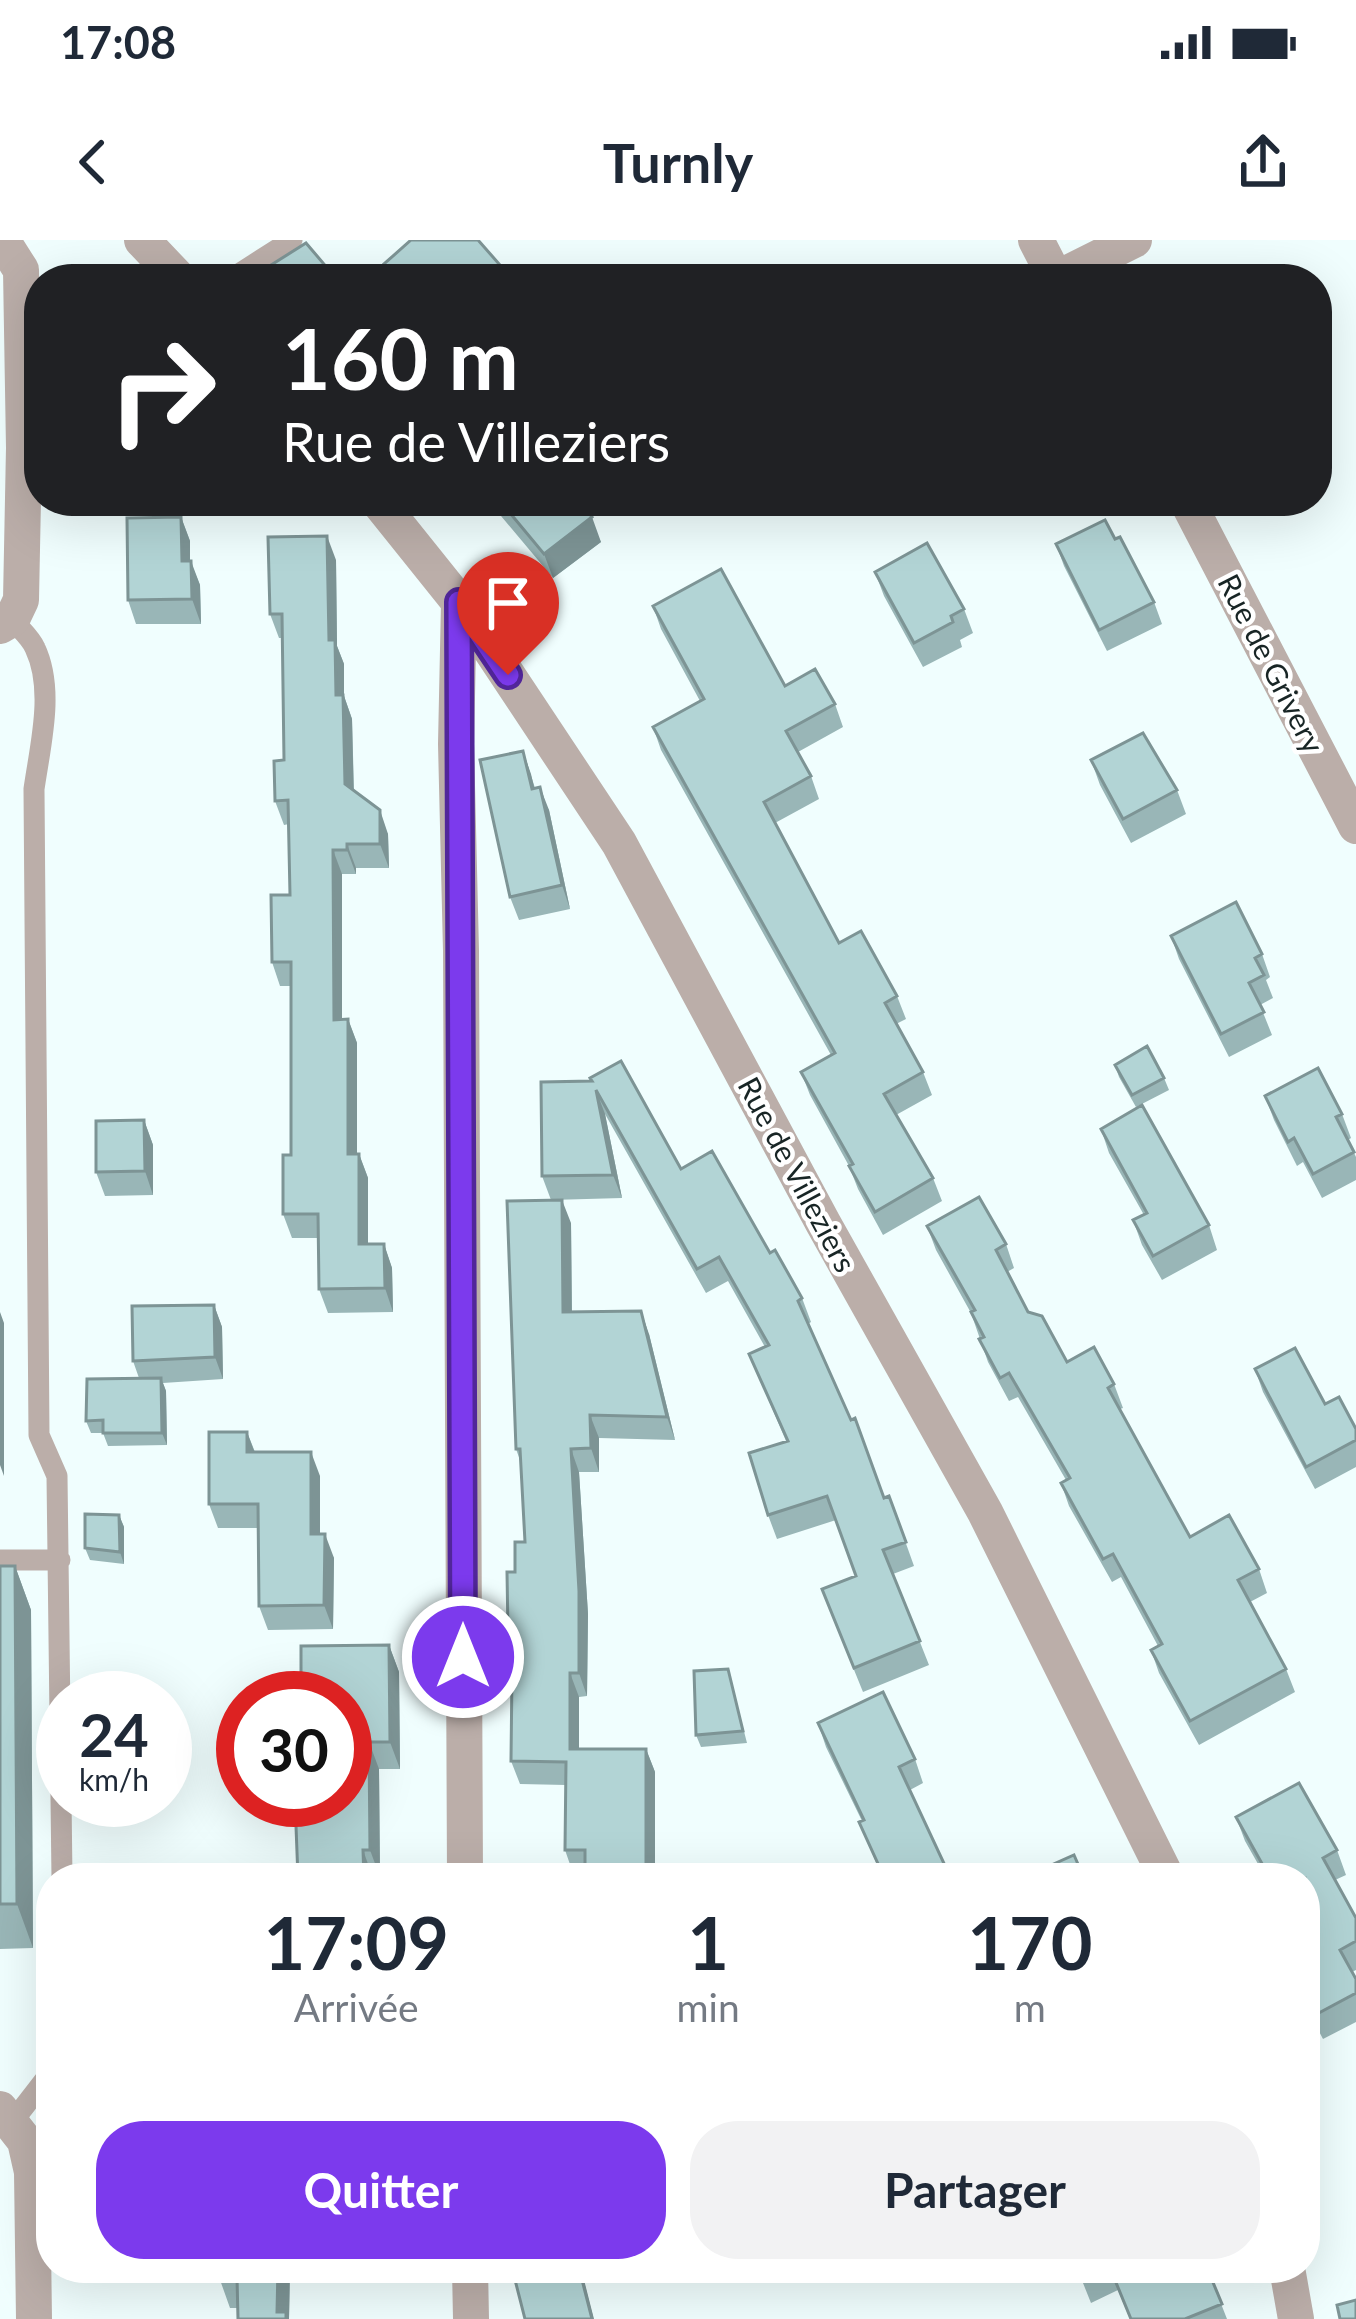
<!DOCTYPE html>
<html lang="fr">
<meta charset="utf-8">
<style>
body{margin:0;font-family:Lato,sans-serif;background:#f2f2f3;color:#1f2937;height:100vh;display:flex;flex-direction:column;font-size:45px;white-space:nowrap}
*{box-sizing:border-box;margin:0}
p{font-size:39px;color:#747a83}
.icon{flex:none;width:66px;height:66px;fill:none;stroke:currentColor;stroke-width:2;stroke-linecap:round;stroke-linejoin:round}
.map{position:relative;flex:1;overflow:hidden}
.panel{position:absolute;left:36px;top:1623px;width:1284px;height:420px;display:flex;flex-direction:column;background:#fff;border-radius:48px;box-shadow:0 12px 48px #0002}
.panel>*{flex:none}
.top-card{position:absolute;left:24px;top:24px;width:1308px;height:252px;border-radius:48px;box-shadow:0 12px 48px #0002;background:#202124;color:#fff;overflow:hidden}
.speed{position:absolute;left:36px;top:1431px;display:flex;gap:24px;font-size:60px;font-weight:700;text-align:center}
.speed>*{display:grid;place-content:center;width:156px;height:156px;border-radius:50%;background:#fff;box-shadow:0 12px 48px #0002;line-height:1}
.speed small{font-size:30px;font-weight:400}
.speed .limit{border:18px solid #d22;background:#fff;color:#111}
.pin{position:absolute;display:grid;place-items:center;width:102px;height:102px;color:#fff;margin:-123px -51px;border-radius:50% 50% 50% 0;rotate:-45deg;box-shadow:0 0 12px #0007}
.pin .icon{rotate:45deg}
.me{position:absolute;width:132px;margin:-66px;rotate:0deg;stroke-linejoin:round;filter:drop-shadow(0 0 9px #0008)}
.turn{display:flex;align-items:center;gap:42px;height:252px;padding:0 60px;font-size:54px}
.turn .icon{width:156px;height:156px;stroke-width:2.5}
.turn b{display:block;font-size:84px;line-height:102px}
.eta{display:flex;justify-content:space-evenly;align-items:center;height:204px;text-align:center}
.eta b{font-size:72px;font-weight:700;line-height:84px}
.button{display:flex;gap:24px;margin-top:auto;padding:24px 60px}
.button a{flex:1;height:138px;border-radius:48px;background:#7c3aed;color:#fff;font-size:48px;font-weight:700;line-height:138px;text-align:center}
.button a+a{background:#f2f2f3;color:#1f2937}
.status{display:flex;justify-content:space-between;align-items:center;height:84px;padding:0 60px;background:#fff;direction:ltr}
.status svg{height:33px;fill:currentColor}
header{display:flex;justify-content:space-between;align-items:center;height:156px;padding:0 60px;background:#fff;font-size:54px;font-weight:700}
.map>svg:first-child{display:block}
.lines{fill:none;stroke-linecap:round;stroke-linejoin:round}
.lane{stroke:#bbaea9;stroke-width:21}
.street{stroke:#bbaea9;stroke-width:36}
.wall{fill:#99b6b7}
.shaded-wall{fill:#7d9495}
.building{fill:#b2d4d5;stroke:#7d9495;stroke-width:3}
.route-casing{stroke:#51269a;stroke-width:30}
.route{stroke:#7c3aed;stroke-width:21}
.labels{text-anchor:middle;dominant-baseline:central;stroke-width:9;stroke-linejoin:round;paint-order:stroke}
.street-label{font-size:30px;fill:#182525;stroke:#fff}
</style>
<div class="status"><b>17:08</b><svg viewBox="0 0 49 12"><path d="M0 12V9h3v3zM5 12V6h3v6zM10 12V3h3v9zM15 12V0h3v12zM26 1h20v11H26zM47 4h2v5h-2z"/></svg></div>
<header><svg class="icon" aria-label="back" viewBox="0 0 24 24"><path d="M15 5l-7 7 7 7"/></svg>Turnly<svg class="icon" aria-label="share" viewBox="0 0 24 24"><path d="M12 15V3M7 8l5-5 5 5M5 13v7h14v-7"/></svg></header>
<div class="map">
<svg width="1356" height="2079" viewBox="0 0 1356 2079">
<rect width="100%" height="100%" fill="#f0fefe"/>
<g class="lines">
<!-- lane -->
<path class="lane" d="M231 39 292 0
M12 379C19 388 31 398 35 408 55 450 40 506 34 549L39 1195 57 1236 62 1638
M0 1320H60
M13 1881 51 1832"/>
<!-- street -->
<path class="street" d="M142 0 179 39
M1036 0 1056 39
M1056 39 1134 0
M378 261 459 362 619 603 823 983 985 1272 1167 1638
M1187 261 1356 586
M459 362 456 504 461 711 465 1638
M0 386 12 379 21 360 24 208 21 30 2 0
M0 1869 25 1901 32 1932 34 2079
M470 2028 471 2079
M1287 2028 1296 2079"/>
</g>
<!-- wall -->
<path class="wall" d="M172 261H237V270L176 271Z
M493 261H579L601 302 553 338 496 270Z
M181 277 190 301V321L200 345 201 384H136L128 360Z
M1115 299 1154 362 1162 384 1107 411 1064 326 1056 304Z
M336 320 337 406 344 424V456L352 479 354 550 388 594 389 628H356V634H342V779H348L357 803V914H359L368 938V1004H384L392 1028 393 1072 328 1073 319 1049 318 998H292L283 974 291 915V746H280L272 722 290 655 289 584 284 585 275 561 284 520 283 398H279L270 374Z
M875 332 964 369 973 393 960 400 962 407 923 427 884 356Z
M653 366 785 446 835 464 843 487 798 512 811 536 819 559 775 583 839 703 897 756 906 779 896 784 923 832 932 855 896 875 933 938 942 961 883 995 858 949 849 926 810 855 801 832 831 815 661 510 653 487 700 461 661 389Z
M523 511 535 548 549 570 570 669 519 680 510 657Z
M1091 520 1177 550 1186 574 1131 603 1100 545Z
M1171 696 1262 714 1270 737 1266 740 1273 758 1260 765 1272 795 1229 817 1179 719Z
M1115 825 1164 838 1169 850 1136 867 1119 837Z
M591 841 770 1013 802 1058 811 1082 808 1084 884 1258 889 1256 914 1326 893 1334 929 1425 863 1452 831 1373 856 1336 836 1280 777 1299 768 1275 786 1201 749 1114 765 1107 728 1041 706 1053 605 874 622 958 551 960 542 936Z
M1265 856 1342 874 1351 898 1348 900 1356 917V940L1322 958 1303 922 1297 926 1274 880Z
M144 880 153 905V955L105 956 96 932Z
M1101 889 1209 985 1217 1010 1162 1040 1142 1005 1133 980 1144 975 1109 913Z
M571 983 572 1072 649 1094 675 1200 599 1198V1232H579L588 1374 587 1456 579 1457V1509H646L655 1532 585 1633H573L565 1610 566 1545 520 1544 511 1521 512 1455 504 1434 515 1332 525 1302 521 1223 516 1209Z
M927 986 1006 1004 1014 1028 1007 1032 1028 1072 1067 1122 1114 1144 1123 1168 1120 1169 1190 1297 1259 1329 1267 1353 1250 1362 1286 1429 1295 1452 1199 1505 1159 1433 1151 1410 1158 1406 1121 1337 1112 1342 1069 1266 1061 1243 1066 1240 1018 1157 1009 1161 988 1122 971 1073 936 1010Z
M214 1065 222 1087 223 1139 163 1143 166 1151 167 1205 108 1206 103 1193H91L86 1181 139 1138 133 1121Z
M1255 1129 1325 1164 1356 1189V1227L1315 1249 1263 1152Z
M247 1192 255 1212 320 1236V1294L334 1318 333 1389 268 1390 259 1366 258 1288H218L209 1264Z
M119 1275 124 1287V1324L90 1320 85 1308Z
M0 1326H15L31 1370 33 1708 0 1709Z
M389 1405 399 1432 400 1529H379L380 1637 298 1638 301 1455Z
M728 1429 747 1503 701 1507 696 1495Z
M818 1483 915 1519 923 1543 910 1550 950 1638H850L878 1627 859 1582 862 1581 826 1507Z
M1236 1577 1337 1610 1346 1635 1335 1640 1356 1678V1730L1352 1732 1356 1739V1782L1323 1799 1305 1765V1638H1266L1245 1601Z
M219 2028H290L289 2079H238V2068H230L219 2037Z
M1077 2028H1207L1227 2079H1130L1118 2050 1091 2063Z"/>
<!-- shaded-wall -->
<path class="shaded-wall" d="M181 277 190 301V345L182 321Z
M592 277 601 302 553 338 544 314Z
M327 296 336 320 337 406 344 424V456L352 479 354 568 345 544 329 400Z
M191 321 200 345 201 384 192 359Z
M523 511 531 534 540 572 532 549Z
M540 547 549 570 570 669 562 645Z
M380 570 388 594 389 628 380 604Z
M347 604 356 628V634L347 610Z
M333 610 342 634V804L334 780Z
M348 779 357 803V938L348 914Z
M596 850 605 874 622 958 613 935Z
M144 880 153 905V955L145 931Z
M359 914 368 938V1028L359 1004Z
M562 960 571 983 572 1095 563 1072Z
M384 1004 392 1028 393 1072 385 1048Z
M214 1065 222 1087 223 1139 215 1117Z
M641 1071 649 1094 675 1200 667 1177Z
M0 1072 4 1083V1236L0 1225Z
M161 1138 166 1151 167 1205 162 1193Z
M590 1175 599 1198V1232L591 1208Z
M247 1192 256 1216 247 1212Z
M571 1209 579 1232 588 1374 587 1456 579 1433Z
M311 1212 320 1236V1318L311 1294Z
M119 1275 124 1287V1324L120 1312Z
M325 1294 334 1318 333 1389 324 1365Z
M15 1326 31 1370 33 1708 17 1664Z
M389 1405 399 1432 400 1529 390 1502Z
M570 1433 579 1457V1532L570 1509Z
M369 1502 379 1529 380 1637 370 1610Z
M646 1509 655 1532V1638H646Z
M363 1610 373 1638H364Z
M278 2028H290L289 2079H279L277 2072Z
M579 2028H581L594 2079H592Z"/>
<!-- building -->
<path class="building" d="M411 0H478L507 33 500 39H397L384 24Z
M306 3 329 30 319 39H254L252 37Z
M500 261H579L592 277 544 314Z
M181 277 182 321H191L192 359 128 360 127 278Z
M1105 280 1115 299 1120 297 1154 362 1099 390 1056 304Z
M327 296 329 400H335L336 455H343L345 544 380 570V604H347V610H333L334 780 348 779V914H359V1004H384L385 1048 319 1049 318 974H283V915H291V722H272L271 655H290L288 560 275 561 274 521 284 520 282 374H270L268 297Z
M927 303 964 369 951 376 953 382 914 403 875 332Z
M721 329 785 446 815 429 835 464 786 491 811 536 764 562 839 703 861 691 897 756 885 763 923 832 884 854 933 938 875 972 849 926 853 924 801 832 835 813 653 487 704 459 653 366Z
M1143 493 1177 550 1123 579 1091 520Z
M523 511 532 549 540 547 562 645 510 657 480 520Z
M1236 662 1262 714 1255 718 1264 735 1249 743 1264 772 1221 794 1171 696Z
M1147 806 1164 838 1132 855 1115 825Z
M621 821 681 929 712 911 770 1013 775 1010 802 1058 798 1061 851 1180 855 1178 884 1258 889 1256 906 1302 883 1310 920 1401 854 1428 822 1349 856 1336 827 1256 768 1275 749 1213 788 1201 749 1114 769 1105 719 1017 697 1029 596 850 613 935 542 936 541 842 592 841 590 838Z
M1318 828 1342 874 1336 877 1354 912 1313 934 1294 898 1288 902 1265 856Z
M1142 865 1209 985 1153 1016 1133 980 1147 973 1101 889Z
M144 880 145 931 96 932V881Z
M979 957 1006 1004 996 1010 1028 1072 1042 1076 1067 1122 1094 1107 1114 1144 1108 1148 1190 1297 1229 1275 1259 1329 1238 1340 1286 1429 1190 1481 1151 1410 1162 1404 1113 1314 1103 1319 1061 1243 1070 1238 1009 1133 1000 1138 979 1099 984 1097 971 1072 975 1070 927 986Z
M562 960 563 1072 641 1071 667 1177 590 1175 591 1208 571 1209 579 1351V1433H570V1509H646V1638H585V1610H565L566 1522 511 1521 512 1433 504 1434 503 1392H508L507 1332H515V1302H525L520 1209H516L507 961Z
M214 1065 215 1117 133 1121 132 1066Z
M1295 1108 1325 1164 1339 1157 1356 1189V1200L1306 1227 1255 1129Z
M161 1138 162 1193H103V1180L86 1181 87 1139Z
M209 1192H247V1212H311V1294H325L324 1365 259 1366 258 1264H209Z
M85 1274 119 1275 120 1312 85 1308Z
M0 1326H15L17 1664H0Z
M389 1405 390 1502H369L370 1610H363L364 1638H298L295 1560H345V1458H291V1456L301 1455V1406Z
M728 1429 743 1491 696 1495 694 1431Z
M883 1452 915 1519 899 1527 948 1632 935 1638H850L879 1626 859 1582 864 1580 818 1483Z
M1299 1543 1337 1610 1323 1618 1356 1678V1701L1340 1710 1356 1739V1753L1315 1775 1305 1757V1638H1270L1236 1577Z
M1074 1615 1084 1638H1022Z
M219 2028H278L277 2072H286V2079H238L237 2037H219Z
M512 2028H579L592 2079H525Z
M1078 2028H1110L1083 2041Z
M1110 2028H1207L1222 2064 1185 2079H1131Z
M1356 2060V2079H1340L1337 2065Z"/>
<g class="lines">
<!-- route casing -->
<g class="route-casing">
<path id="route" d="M463 1417 459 362 508 435"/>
</g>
<!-- route -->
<use href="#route" class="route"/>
</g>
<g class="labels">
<!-- street labels -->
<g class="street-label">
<text transform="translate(1272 423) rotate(63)">Rue de Grivery</text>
<text transform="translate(798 934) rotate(62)">Rue de Villeziers</text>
</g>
</g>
</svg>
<div class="speed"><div>24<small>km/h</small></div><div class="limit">30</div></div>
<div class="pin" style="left:508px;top:435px;background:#d93025"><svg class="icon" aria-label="arrive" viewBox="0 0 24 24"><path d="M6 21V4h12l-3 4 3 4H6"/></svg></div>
<svg class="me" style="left:463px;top:1417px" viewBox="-20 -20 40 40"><circle r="17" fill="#7c3aed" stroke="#fff" stroke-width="3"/><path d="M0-11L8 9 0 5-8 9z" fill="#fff"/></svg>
<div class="top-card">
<div class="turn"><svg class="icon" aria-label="right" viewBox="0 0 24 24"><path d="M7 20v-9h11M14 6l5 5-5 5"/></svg><div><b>160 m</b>Rue de Villeziers</div></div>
</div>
<section class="panel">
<div class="eta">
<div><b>17:09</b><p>Arrivée</p></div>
<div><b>1</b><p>min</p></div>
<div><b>170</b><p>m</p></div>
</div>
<div class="button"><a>Quitter</a><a>Partager</a></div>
</section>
</div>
